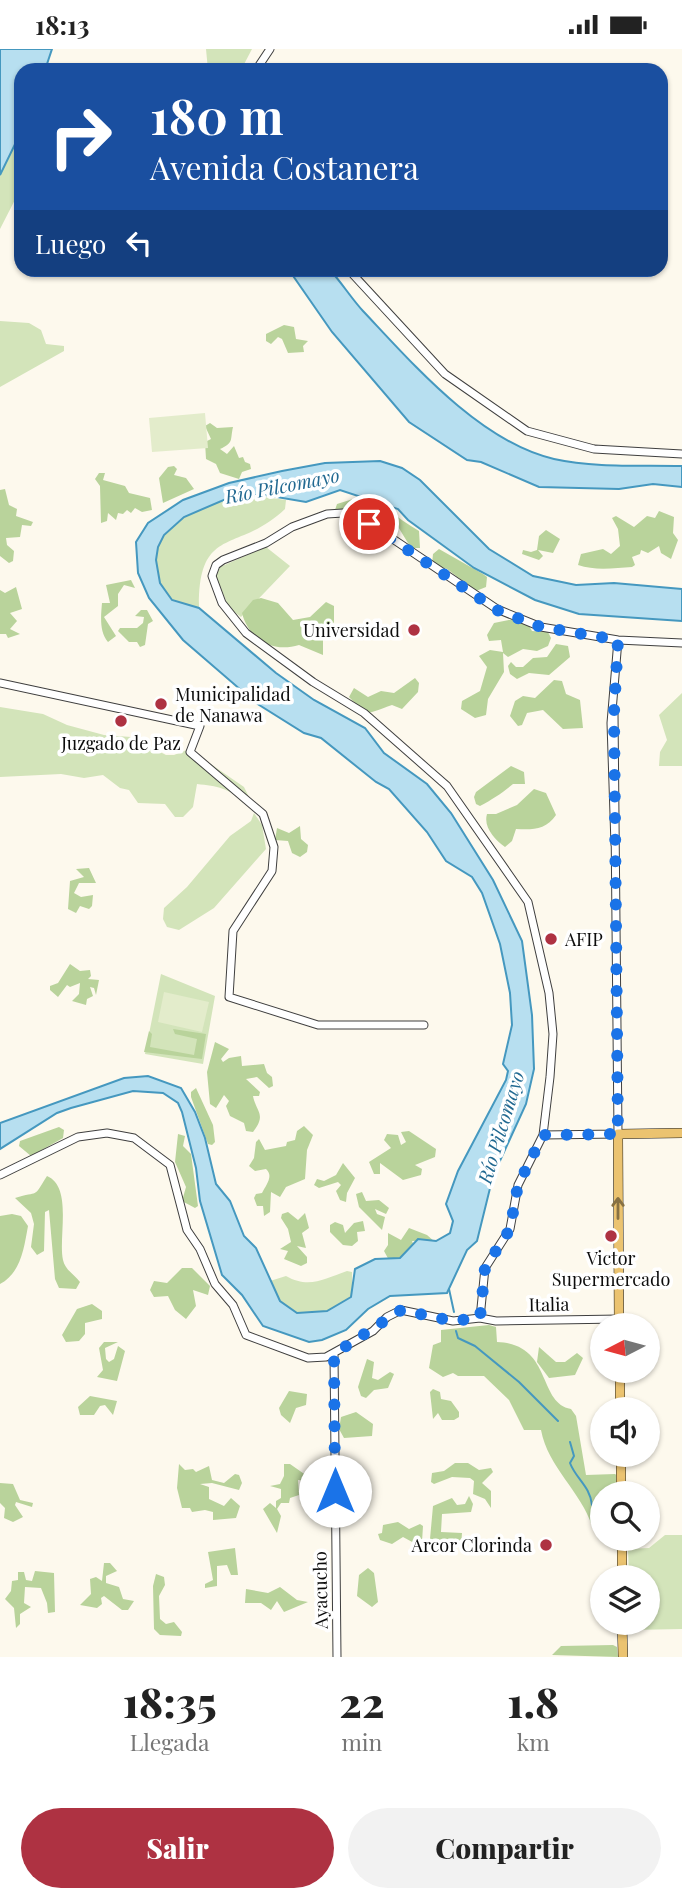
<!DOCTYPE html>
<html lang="es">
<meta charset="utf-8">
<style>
body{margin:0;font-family:"Playfair Display",serif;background:#f2f2f2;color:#222;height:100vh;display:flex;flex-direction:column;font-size:26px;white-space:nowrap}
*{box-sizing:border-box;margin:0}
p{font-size:23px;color:#767676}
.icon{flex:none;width:38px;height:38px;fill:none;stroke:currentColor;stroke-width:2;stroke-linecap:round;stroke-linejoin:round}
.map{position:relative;height:1608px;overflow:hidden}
.drawer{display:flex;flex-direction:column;background:#fff;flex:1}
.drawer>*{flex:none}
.hud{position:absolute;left:14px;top:14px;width:654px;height:214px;border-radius:21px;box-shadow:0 2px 5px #0004;background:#1a4fa0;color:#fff;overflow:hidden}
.needle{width:46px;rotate:264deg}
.tools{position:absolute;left:590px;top:1264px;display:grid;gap:14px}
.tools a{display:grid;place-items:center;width:70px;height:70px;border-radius:50%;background:#fff;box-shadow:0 2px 5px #0004;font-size:35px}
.pin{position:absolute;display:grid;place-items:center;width:60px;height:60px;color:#fff;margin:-30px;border:4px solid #fff;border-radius:50%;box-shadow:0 2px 7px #0007}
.me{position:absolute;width:77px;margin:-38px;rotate:0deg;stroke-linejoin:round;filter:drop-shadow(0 0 5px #0008)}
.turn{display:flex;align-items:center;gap:24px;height:147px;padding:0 21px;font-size:32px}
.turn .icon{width:91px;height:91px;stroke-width:2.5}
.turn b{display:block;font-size:49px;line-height:60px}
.then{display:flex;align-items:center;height:66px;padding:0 21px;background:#0003;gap:14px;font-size:26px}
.eta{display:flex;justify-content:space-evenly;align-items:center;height:119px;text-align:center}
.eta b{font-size:42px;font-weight:800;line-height:49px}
.action{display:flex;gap:14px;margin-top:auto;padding:14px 21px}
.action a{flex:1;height:80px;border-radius:42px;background:#ae3242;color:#fff;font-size:28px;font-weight:800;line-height:80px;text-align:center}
.action a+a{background:#f2f2f2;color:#222}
.status{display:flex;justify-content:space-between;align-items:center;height:49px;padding:0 35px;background:#fff;direction:ltr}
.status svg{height:19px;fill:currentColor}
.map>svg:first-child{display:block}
.green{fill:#d3e4ba}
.forest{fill:#b9d39b}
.pitch{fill:#e3eccb}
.water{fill:#b7dff0;stroke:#4598bf;stroke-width:2}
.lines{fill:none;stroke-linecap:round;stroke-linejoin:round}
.stream{stroke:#4598bf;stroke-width:2}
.minor-casing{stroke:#3f3f3f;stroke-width:9}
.major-casing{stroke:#1d1d1d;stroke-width:10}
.minor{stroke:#fff;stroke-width:7}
.major{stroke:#ebc370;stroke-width:9}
.oneway{stroke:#877143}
.route{stroke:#1a73e8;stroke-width:12;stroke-dasharray:0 21.6}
.poi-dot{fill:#ae3242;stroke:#fff;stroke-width:2.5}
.labels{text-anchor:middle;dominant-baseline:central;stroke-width:7;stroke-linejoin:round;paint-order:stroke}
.poi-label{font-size:18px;fill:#0c0c0c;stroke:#fff;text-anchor:end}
.street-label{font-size:18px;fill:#0c0c0c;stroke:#fff}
.water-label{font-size:19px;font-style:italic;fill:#226991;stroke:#fff}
</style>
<div class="status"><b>18:13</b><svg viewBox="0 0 49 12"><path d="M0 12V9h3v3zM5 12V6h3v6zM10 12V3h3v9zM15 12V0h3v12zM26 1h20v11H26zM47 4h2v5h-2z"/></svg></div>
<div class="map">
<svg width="682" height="1608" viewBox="0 0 682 1608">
<rect width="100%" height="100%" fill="#fdf9ed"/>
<!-- green -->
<path class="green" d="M206 0H252L241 21H208Z
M21 81 20 141 0 180V126Z
M0 272 29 274 41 281 46 295 64 297V302L0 338Z
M242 445 286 451 285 460C238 505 198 475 199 559 191 558 179 557 172 552 155 537 150 504 164 486 181 464 216 451 242 445Z
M266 498 290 517 241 568 229 559 216 527 220 518Z
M682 644V717H659L660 703 667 691 659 666Z
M0 658 43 665 67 676 104 686 131 688 166 706H174L189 700 244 738 250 750 243 754C230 739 217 737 197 735L193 758 183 768H175L165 755 138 754 129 741 120 739 103 726 84 729 61 725 0 728Z
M254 764 262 776 266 800 214 859 179 881 167 878 163 870 164 859 187 838 230 787 251 772Z
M161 925 215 947 203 1015 145 1005Z
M347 1222 352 1223V1248C337 1262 301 1274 284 1257 277 1250 275 1241 270 1232L286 1227C309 1240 324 1230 347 1222Z
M665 1486H682V1580L631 1581 630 1573H648V1528H629L628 1500 649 1499Z"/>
<!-- forest -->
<path class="forest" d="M284 276 294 278 296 290 308 292 303 297 304 303 288 304 282 290 278 288 271 295 266 292V285Z
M210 374 217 379 233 378C230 391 234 394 220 400L227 405 234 397 239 409 243 408 245 413 250 415 251 420 242 423 239 430 220 424 216 415 206 410 205 393 211 390 205 377Z
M174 417 177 420 174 426 186 429 194 440 163 454 159 429 168 418Z
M99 424H105L103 431 125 437 129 444 150 449 152 461 142 463 135 459 131 464 127 461 123 465 118 464 116 471 108 464 107 472 101 474 100 437 95 430Z
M5 440 9 456 17 460 16 467 33 473 31 477 22 476 20 488 6 489 7 496 14 502 13 512 9 514 0 507V441Z
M353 450 371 459 386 457C394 467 408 475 419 482L420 499H411L397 476 382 479 377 469H367L361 462 335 461 337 455Z
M659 462 674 468 673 484 678 491 671 510 661 504 659 497 648 504 641 501 640 505 632 508 635 516 632 518C615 519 595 522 578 516L581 505 603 500 611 505 620 497 618 480 612 469 616 467 634 478 647 467 655 469Z
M546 481 560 490 553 504 538 501 543 507 539 511 522 505 523 501 531 503 537 501 539 487Z
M439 500 483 525 487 528 486 538 476 542 447 520 432 515 433 505Z
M131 531 135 539 124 536 118 545V557L104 568 116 587 108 593C99 583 101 566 102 554H110L106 536Z
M16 538 22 560 10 564 17 572 10 580 20 585 8 589 6 585H0V541L5 544Z
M261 549 278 554 293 571 310 568 326 553 334 557V573L323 588V606L299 596C273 604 249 591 242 564L253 551Z
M141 561H147L153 572 148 575 145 596 140 598 137 593H129L118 582 120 579H137L143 574 144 568 135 567Z
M514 570 528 575 532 582 548 583 551 589 548 597 537 602 523 600 508 608 503 604 504 623 488 650 486 666 475 669 461 660 462 652 480 642 487 618 479 607 490 601 503 603 501 591 489 592 487 586 494 574Z
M556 595 568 597 570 608 549 626 529 624 517 630 510 625 508 617 511 613 516 618H523L533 609 547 608Z
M415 629 419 634 418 643 402 660 392 656C365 665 370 669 349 648L354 639 368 648 381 642 394 644Z
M554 631 562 632 566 645 580 651 583 679 563 680 543 661 527 664 522 676 518 677 510 667 515 652 523 647 535 649Z
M511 717 524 723 525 735H513C502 744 493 750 480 757L476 755 474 748 476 743Z
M534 740 546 744 556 766C546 781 532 781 516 780L512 792 505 798C495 791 483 778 487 765H496L517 756Z
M300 777 301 790 308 796 307 803 300 808 292 804 288 792 275 791 277 779 289 784Z
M89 819 96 834H79L74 844 81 848 93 846 92 857 89 860 80 857 76 864 68 860 70 832 84 828 76 820Z
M70 915 80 922 90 921 91 927 88 930 99 931 96 946 94 939 90 938 93 947 87 950 86 956 72 952 79 945 80 934 70 938 67 936 58 948 50 941V937L58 934Z
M173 980 206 985 202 1010 144 1003 149 982 152 985 150 998 194 1006 197 990 175 985Z
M215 993 229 1000 221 1010 223 1013 229 1009 241 1007 242 1017 264 1015 267 1024 272 1028 273 1037 269 1039 257 1028 246 1030 260 1043 259 1047H253C256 1063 267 1065 253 1083L246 1082 244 1074 230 1067 226 1057 229 1052 224 1046 216 1059 210 1055 207 1023Z
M196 1039 213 1076 215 1093 212 1096 208 1095 191 1048V1043Z
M304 1077 313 1086 307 1101 305 1130 286 1138 280 1148 271 1143 270 1163 264 1167 263 1157H257L254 1149 256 1145 262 1144C266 1136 274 1127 266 1120L255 1122 249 1117 254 1109 256 1093 259 1090 265 1101 286 1097 287 1093 295 1091 297 1082Z
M59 1078 64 1081 63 1089 31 1107 19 1097 20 1092Z
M409 1082 436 1100 435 1108 415 1116 422 1120 421 1126 403 1131 380 1114V1125H374L369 1113 391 1099 384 1091 387 1085 398 1086 401 1096 406 1093 401 1083Z
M178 1085 185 1087 183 1097 191 1105 198 1157 195 1159 182 1152 186 1138 175 1113Z
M343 1114 355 1129 347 1144 346 1153 340 1151 336 1142 341 1136 338 1133 319 1139 314 1136 317 1130 324 1132 336 1126Z
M47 1127C73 1138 58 1188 63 1211 65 1221 75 1226 80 1233L76 1240 59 1239 55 1230 49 1161 45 1163 44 1202 37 1206 31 1198 34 1175 31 1164 15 1149C40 1141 32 1151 47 1127Z
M362 1143 366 1152 379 1151 389 1159 386 1165 375 1160 377 1165 385 1168 382 1181 359 1158 356 1145Z
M288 1163 298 1171 305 1164 309 1179 302 1184 306 1199 297 1197 307 1208V1214L301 1217 284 1210 288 1202 280 1200 291 1193 288 1180 281 1169 282 1165Z
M12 1165 21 1167 28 1177C24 1199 21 1224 0 1235V1167Z
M363 1172 365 1182 357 1183 358 1192 352 1197 343 1196 330 1183V1176L335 1173 343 1176 345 1184 354 1174Z
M409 1179 427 1186 435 1193 412 1192 417 1204 390 1213 384 1202 388 1196V1184L401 1191Z
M182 1219H192L210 1237 208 1246 193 1241 196 1257 186 1270 175 1261 168 1247 154 1248 150 1241 154 1232 167 1234Z
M92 1255 102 1262V1270L85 1274V1285L79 1292 66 1293 62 1286 77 1260Z
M489 1276 496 1278 497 1293C553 1295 537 1354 571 1360L576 1367 586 1426 615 1425 619 1428 615 1443 602 1444V1482L593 1480C583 1444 548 1419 541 1381H524L509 1351 484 1327H458L453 1324 443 1328 429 1319 433 1296 441 1293V1281Z
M104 1293H118L105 1299 106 1310 109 1313 114 1310 118 1297 125 1302 117 1332 97 1328 103 1321 99 1299Z
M539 1298 556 1313H565L577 1304 583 1309 575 1326 549 1329 537 1313Z
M367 1310 374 1313 372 1329 378 1331 390 1323 394 1325 388 1339 374 1341 366 1349 361 1347 358 1338Z
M433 1340 440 1343 441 1350 451 1352 459 1363V1368L454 1371H442L438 1364 433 1370 430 1343Z
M289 1342 307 1345 306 1356 296 1359 290 1374 281 1366 279 1359Z
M90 1347 117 1352 113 1366 105 1356 100 1357 94 1366H80L78 1358Z
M356 1363 373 1375 372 1387 344 1389 339 1380 341 1368Z
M455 1414H468L479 1421 491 1419 493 1423 482 1434 491 1442V1459L485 1450 473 1445 474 1432 470 1429 452 1428 434 1435 431 1433 432 1424 444 1422Z
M179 1415 185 1421 193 1420 196 1423 209 1417 212 1431 224 1434 235 1425 239 1426 242 1434 239 1441 212 1434 200 1435 209 1438V1450L224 1457 231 1449 240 1457 236 1469 213 1471V1463L205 1461 192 1463 190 1459H182L177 1439Z
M284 1415H290L310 1429 308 1432 298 1431 299 1446 290 1449 289 1454H281L277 1460 281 1467 277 1484 263 1460 270 1454 276 1459V1452L281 1449V1440L270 1437 280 1435 284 1427Z
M0 1434 13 1435 20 1451 33 1454 32 1458 16 1453 15 1456 23 1468 13 1473 4 1469 5 1459 0 1454Z
M469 1447 473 1455 471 1463 442 1465 441 1483 462 1484 461 1497 432 1493 430 1490 433 1457 452 1449 457 1456 465 1455Z
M398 1473 409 1480 420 1475 423 1477 422 1493 414 1494 403 1488 392 1495 380 1491 378 1485 382 1484 383 1476Z
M235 1499 238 1526H231L227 1516 217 1517V1537L205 1539V1535L213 1531 208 1503Z
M104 1514H110L117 1522 106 1527V1534L119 1538 123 1550 134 1552 128 1561H122L104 1547 101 1549 102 1555 97 1559 80 1556 91 1545 90 1530 96 1528 102 1532Z
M368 1519 374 1524 378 1553 372 1558 357 1547 359 1526Z
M35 1522 54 1524 55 1563 48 1564 47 1554 41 1539 25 1538 24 1554 31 1558 20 1565V1575L16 1579 14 1559 5 1550 11 1542 12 1532 18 1531V1523H24L26 1531 32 1532Z
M156 1525 164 1528 165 1536 159 1547 160 1570 166 1575 174 1573 182 1583 181 1587 160 1586 154 1580 153 1537Z
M280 1538 297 1551 308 1553 284 1563 277 1552 271 1561 261 1554H245L246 1540 268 1544Z
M613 1596 617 1598 618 1608 552 1606 561 1597Z"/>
<!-- pitch -->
<path class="pitch" d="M205 364 208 399 152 403 149 369Z
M164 943 209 953 202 983 158 973Z"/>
<!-- water -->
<path class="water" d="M0 0H52L45 21H21L20 85 0 126Z
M289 221H330C342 234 351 249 363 262 413 315 480 393 554 410 595 419 641 416 682 417V438L653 435 619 440 539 438 481 413 467 411 409 373 332 283Z
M380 412 402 419 420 431 489 500 533 527 576 536 614 534 682 540V572L579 565 535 551 474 519 408 471 398 460 340 441 306 453 265 446 233 447 184 468 164 486 158 498 156 511 160 534 172 551 199 559 276 624 314 651 365 679 384 704 427 735 451 764 493 831 522 892 532 966 534 1020 526 1055 493 1127 477 1192 467 1201 447 1244 390 1247 368 1260 346 1281 322 1291 309 1293 263 1277 242 1246 222 1226 200 1152 196 1119 182 1063 178 1054 163 1044 133 1042 71 1059 57 1064 0 1100V1074L124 1029 148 1027 181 1039 195 1063 205 1089 216 1135 230 1152 244 1187 256 1199 280 1252 297 1264 327 1262 351 1248 355 1220 375 1210 400 1209 418 1190 436 1192 450 1184 453 1172 446 1155 458 1122 506 1031 508 1022 503 1015 512 976 510 944 500 895 482 844 472 828 446 812 427 783 389 740 376 733 321 689 304 684 256 654 183 591 149 549 138 524 136 493 148 474 183 451 229 434 282 422 325 414Z"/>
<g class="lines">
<!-- stream -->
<path class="stream" d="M449 1240 454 1263
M456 1282 458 1289 475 1297 519 1333 558 1372
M570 1393 574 1407 570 1414C576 1430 590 1437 592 1456L602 1464"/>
<!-- minor casing -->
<g class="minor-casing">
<path id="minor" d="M256 21 270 0
M348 220 445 325 527 382 594 400 682 405
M0 634 200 677 190 703 263 765 274 798 272 822 233 882 229 948 318 976H424
M615 796 611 674 618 591
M543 1086 618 1085 614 664
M0 1126 78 1088 107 1084 134 1089 170 1116 187 1181 200 1200 215 1235 233 1256 246 1286 308 1309 326 1308 373 1282 387 1268 401 1261 453 1272 480 1269 485 1219 510 1180 518 1136 543 1086 550 1028 553 985 549 944 528 853 447 737 364 664 313 633 246 584 222 554 212 527 216 516 223 511 266 494 292 478 327 465 343 464 357 467 381 482 497 560 541 578 618 591 682 594
M480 1269 496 1272 619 1270
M334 1305 337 1608"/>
</g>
<!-- major casing -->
<g class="major-casing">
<path id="major" d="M619 1276 618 1085 682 1084
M620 1321V1360
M621 1405V1444
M622 1528V1489
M622 1573 623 1608"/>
</g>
<!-- minor -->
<use href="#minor" class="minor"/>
<!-- major -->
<use href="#major" class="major"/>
</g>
<!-- one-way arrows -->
<defs><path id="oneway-shaft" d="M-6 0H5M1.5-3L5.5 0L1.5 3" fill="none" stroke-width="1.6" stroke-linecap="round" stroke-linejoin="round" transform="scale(1.75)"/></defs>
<use class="oneway" href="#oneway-shaft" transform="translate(618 1159) rotate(-90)"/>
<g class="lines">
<!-- route -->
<path class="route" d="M335 1442 334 1305 401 1261 453 1272 480 1269 485 1219 510 1180 518 1136 543 1086 618 1085 614 664 618 591 541 578 497 561 369 475"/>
</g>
<!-- markers -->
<g class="poi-dot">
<circle cx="414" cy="581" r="7"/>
<circle cx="161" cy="655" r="7"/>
<circle cx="121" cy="672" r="7"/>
<circle cx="551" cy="890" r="7"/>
<circle cx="611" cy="1187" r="7"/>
<circle cx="546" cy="1496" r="7"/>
</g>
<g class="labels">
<!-- poi labels -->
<g class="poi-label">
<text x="400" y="581">Universidad</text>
<text x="175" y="645" text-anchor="start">Municipalidad<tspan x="175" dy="21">de Nanawa</tspan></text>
<text x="121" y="694" text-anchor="middle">Juzgado de Paz</text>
<text x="565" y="890" text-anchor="start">AFIP</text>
<text x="611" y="1209" text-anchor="middle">Victor<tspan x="611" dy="21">Supermercado</tspan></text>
<text x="532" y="1496">Arcor Clorinda</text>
</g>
<!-- street labels -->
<g class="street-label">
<text transform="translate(549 1255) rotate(-1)">Italia</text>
<text transform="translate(320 1541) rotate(-91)">Ayacucho</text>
</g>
<!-- water labels -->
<g class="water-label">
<text transform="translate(282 436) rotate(-11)">Río Pilcomayo</text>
<text transform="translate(500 1078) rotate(-73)">Río Pilcomayo</text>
</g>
</g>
</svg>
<div class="tools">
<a><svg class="needle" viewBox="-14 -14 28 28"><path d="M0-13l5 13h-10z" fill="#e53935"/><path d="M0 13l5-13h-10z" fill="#767676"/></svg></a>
<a><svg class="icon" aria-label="sound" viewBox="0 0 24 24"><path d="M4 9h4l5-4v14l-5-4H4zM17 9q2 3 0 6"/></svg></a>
<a><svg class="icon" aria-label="search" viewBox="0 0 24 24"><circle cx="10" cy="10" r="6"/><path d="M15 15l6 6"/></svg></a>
<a><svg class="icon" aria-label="layers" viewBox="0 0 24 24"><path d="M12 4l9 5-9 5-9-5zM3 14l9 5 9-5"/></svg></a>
</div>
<div class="pin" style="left:369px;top:475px;background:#d93025"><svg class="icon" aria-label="arrive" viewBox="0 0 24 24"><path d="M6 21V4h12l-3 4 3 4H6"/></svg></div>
<svg class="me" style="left:335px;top:1442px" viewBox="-20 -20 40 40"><circle r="19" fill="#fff"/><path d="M0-13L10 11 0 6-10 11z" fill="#1a73e8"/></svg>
<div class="hud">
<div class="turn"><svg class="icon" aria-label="right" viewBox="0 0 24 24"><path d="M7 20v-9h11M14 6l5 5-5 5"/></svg><div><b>180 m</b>Avenida Costanera</div></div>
<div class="then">Luego<svg class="icon" aria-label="left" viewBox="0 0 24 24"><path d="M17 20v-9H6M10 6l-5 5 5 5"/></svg></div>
</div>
</div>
<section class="drawer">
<div class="eta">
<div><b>18:35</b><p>Llegada</p></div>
<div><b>22</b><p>min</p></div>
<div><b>1.8</b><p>km</p></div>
</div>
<div class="action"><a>Salir</a><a>Compartir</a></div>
</section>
